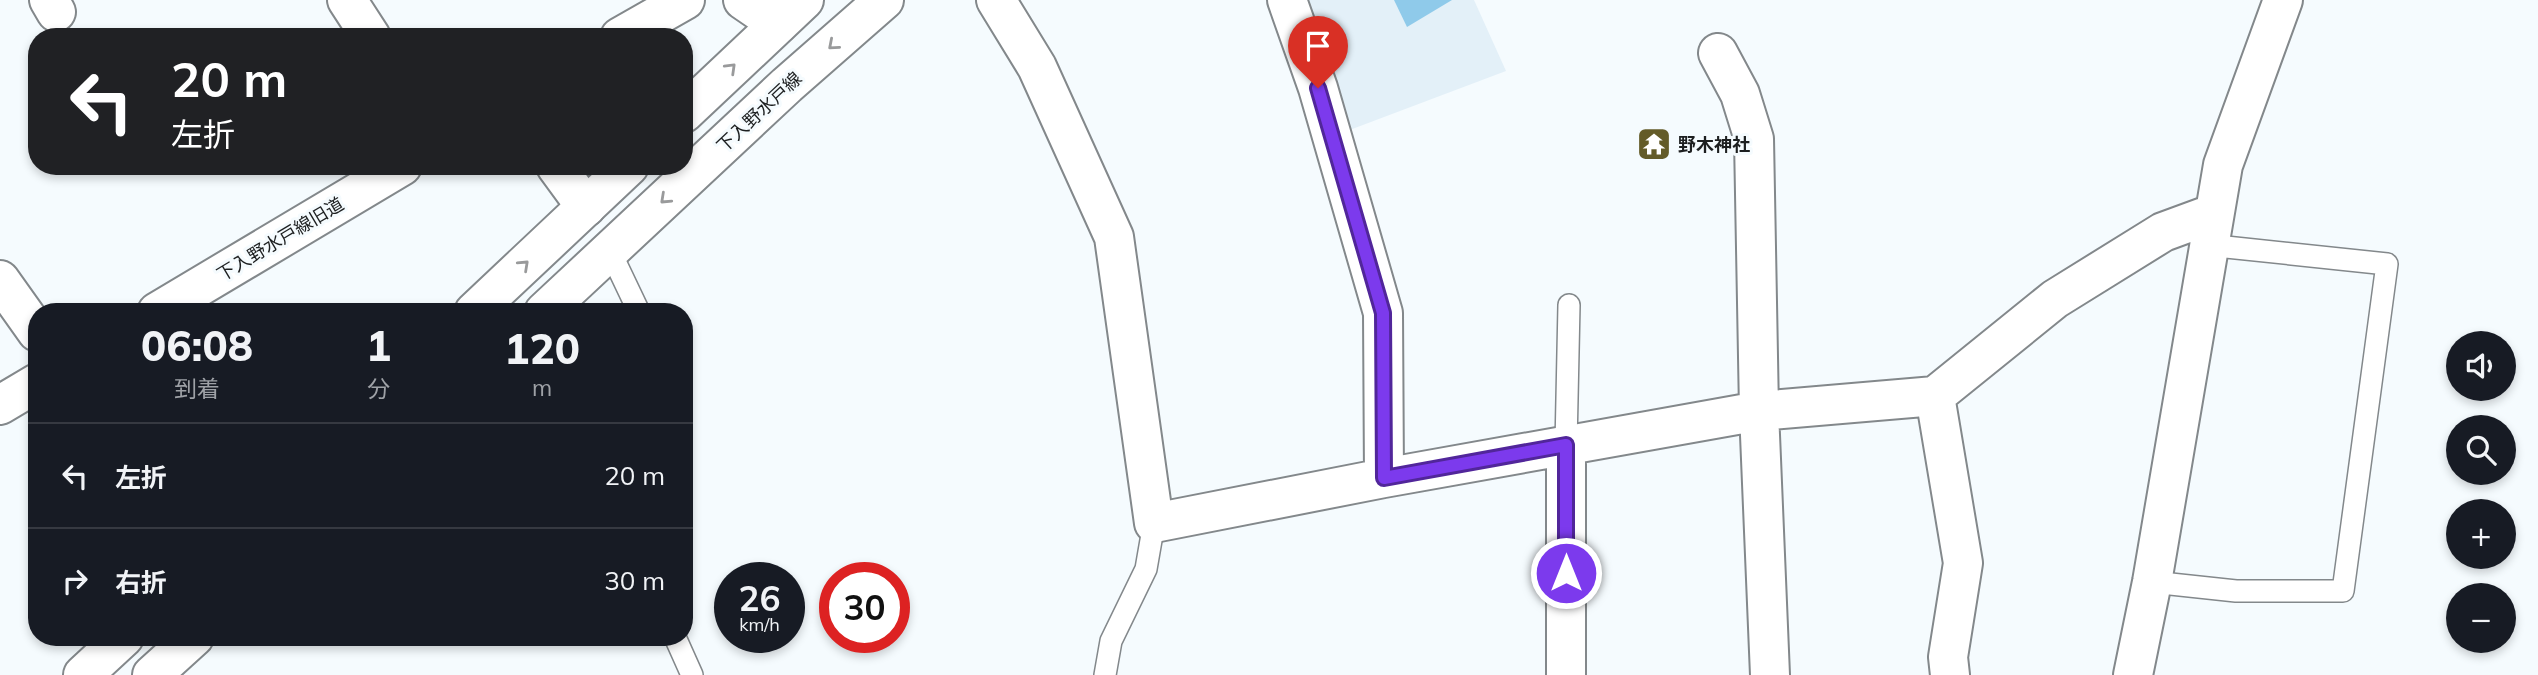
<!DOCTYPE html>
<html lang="ja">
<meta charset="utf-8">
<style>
body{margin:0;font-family:Mulish,"Noto Sans JP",sans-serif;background:#242831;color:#f1f3f6;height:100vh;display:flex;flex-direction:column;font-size:26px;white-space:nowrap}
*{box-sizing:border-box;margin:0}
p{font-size:23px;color:#9ea1a6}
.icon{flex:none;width:38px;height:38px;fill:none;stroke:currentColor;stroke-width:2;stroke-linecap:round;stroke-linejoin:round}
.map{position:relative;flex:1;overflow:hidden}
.panel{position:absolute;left:28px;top:303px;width:665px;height:343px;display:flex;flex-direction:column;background:#171b24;border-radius:28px;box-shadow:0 4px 10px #0003}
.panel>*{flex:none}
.hud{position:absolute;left:28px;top:28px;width:665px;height:147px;border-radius:28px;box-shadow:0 4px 10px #0003;background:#202124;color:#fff;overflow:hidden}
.fabs{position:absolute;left:2446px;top:331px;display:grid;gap:14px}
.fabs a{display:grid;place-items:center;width:70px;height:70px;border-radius:50%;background:#171b24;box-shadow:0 4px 10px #0003;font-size:35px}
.speed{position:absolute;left:714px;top:562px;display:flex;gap:14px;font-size:35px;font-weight:700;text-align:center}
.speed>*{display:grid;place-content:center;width:91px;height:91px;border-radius:50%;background:#171b24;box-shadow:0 4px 10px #0003;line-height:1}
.speed small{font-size:18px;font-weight:400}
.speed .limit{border:10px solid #d22;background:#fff;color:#111}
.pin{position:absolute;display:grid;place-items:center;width:60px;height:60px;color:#fff;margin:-72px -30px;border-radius:50% 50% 50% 0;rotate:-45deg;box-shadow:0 0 7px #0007}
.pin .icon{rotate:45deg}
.me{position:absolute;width:77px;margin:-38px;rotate:0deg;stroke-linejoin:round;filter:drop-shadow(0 0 5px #0008)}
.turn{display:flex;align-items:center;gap:24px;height:147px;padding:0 28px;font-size:32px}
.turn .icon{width:91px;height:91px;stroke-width:2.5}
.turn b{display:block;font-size:49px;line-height:60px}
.eta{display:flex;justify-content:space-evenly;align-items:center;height:119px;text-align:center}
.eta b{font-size:42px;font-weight:800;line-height:49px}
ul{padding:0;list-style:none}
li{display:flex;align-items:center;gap:21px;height:105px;padding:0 28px;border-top:2px solid #363941}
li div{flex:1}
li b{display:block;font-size:26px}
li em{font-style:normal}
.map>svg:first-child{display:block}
.built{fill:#e3f0f8}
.building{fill:#8fcaea}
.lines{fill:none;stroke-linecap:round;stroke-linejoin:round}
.lane-casing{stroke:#83888b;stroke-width:24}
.street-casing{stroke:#83888b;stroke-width:42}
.secondary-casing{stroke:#83888b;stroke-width:42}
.lane{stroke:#fff;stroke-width:21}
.street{stroke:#fff;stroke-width:38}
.secondary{stroke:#fff;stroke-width:38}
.oneway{stroke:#999a9b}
.route-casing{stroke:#51269a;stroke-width:18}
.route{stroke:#7c3aed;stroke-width:12}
.labels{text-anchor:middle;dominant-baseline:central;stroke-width:6;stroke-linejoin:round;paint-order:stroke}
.street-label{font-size:18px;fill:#1d1f20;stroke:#f5fbfe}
.poi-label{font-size:18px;font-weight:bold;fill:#1d1f20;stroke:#f5fbfe;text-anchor:start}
</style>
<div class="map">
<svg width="2538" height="675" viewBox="0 0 2538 675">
<rect width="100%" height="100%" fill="#f5fbfe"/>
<!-- built -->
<path class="built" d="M1302 0H1474L1506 71 1347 131Z"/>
<!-- building -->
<path class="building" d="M1394 0H1452L1407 27Z"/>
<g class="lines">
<!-- lane casing -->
<g class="lane-casing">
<path id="lane" d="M610 251 639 312
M1566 445 1569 305
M2152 582 2236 591H2343L2387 264 2207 245
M675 637 692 675
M1105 675 1111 641 1146 569 1154 523"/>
</g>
<!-- street casing -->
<g class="street-casing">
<path id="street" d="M49 0 56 12
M347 0 371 37
M743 0 778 24
M996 0 1037 67 1114 237 1154 523 1384 478 1759 411 1935 396 2055 299 2163 232 2212 214
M1287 0 1318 88 1383 313 1384 478
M620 37 685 0
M1718 53 1740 94 1754 139 1759 411 1770 675
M556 166 586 207
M0 280 37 332
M157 312 402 166
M1935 396 1963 563 1948 657 1950 675
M0 405 37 383
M1566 445V675
M2133 675 2152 582 2223 165 2283 0"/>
</g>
<!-- secondary casing -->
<g class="secondary-casing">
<path id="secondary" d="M684 113 804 0
M474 312 629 166
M544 312 787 85 884 0
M83 675 124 637
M152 675 194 637"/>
</g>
<!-- lane -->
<use href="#lane" class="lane"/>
<!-- street -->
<use href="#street" class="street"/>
<!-- secondary -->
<use href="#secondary" class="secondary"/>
</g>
<!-- one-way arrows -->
<defs><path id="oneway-chevron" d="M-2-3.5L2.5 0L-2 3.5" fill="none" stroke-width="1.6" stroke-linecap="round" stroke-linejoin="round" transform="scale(1.75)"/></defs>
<g class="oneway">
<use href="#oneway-chevron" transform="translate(833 45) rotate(139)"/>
<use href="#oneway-chevron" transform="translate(731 68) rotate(-44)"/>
<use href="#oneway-chevron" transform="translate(665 199) rotate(137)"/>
<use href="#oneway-chevron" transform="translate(524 265) rotate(-43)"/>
</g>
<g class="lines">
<!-- route casing -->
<g class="route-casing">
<path id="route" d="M1318 88 1383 313 1384 478 1566 445V573"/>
</g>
<!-- route -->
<use href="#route" class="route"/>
</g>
<!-- icons -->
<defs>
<g id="temple-square" transform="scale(1.75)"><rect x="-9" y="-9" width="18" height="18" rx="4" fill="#635b28" stroke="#f5fbfe"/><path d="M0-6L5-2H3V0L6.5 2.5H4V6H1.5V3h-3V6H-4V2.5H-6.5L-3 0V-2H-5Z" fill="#fff"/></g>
</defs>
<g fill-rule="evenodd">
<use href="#temple-square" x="1654" y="144"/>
</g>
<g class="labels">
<!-- street labels -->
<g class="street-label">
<text transform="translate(759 112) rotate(-43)">下入野水戸線</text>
<text transform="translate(280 239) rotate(-31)">下入野水戸線旧道</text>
</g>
<!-- poi labels -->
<g class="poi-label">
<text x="1678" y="144">野木神社</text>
</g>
</g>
</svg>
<div class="fabs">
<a><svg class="icon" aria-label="sound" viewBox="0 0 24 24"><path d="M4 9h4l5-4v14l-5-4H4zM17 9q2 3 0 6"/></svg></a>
<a><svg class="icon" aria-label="search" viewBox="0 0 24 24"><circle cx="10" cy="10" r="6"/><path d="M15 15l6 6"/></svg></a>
<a>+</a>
<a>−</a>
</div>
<div class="speed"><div>26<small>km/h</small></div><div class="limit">30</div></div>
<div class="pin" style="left:1318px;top:88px;background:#d93025"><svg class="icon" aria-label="arrive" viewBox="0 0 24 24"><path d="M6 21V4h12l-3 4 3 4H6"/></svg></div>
<svg class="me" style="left:1566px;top:573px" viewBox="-20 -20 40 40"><circle r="17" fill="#7c3aed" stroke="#fff" stroke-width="3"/><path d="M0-11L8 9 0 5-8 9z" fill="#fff"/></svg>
<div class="hud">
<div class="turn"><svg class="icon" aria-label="left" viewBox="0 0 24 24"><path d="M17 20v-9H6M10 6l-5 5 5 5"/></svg><div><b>20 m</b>左折</div></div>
</div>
<section class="panel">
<div class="eta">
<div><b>06:08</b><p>到着</p></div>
<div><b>1</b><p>分</p></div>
<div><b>120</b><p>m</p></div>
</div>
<ul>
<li><svg class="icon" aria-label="left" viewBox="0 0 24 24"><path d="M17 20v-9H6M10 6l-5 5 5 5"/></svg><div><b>左折</b></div><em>20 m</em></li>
<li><svg class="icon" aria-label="right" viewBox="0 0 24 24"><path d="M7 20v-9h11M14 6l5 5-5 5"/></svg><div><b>右折</b></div><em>30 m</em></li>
</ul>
</section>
</div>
